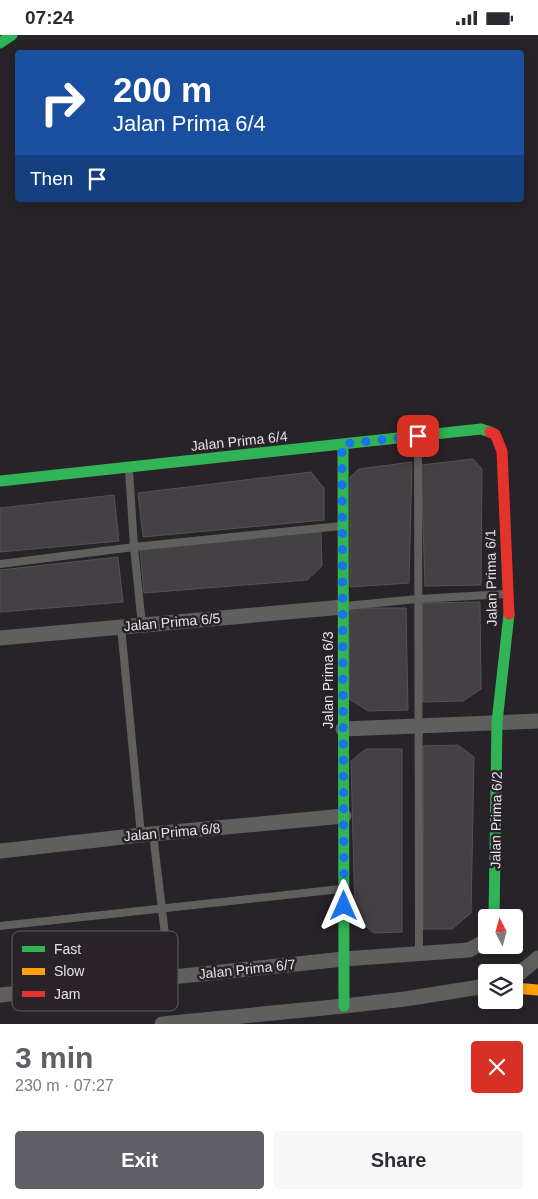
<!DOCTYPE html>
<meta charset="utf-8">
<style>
body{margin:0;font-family:Arial,sans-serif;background:#f7f7f7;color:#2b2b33;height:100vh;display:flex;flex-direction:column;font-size:19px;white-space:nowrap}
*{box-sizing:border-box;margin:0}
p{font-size:16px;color:#7c7c81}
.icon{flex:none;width:28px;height:28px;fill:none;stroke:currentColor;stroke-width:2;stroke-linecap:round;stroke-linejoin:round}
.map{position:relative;height:989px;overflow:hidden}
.details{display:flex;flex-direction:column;background:#fff;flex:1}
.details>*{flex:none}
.top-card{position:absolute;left:15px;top:15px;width:509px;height:152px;border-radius:5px;box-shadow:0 2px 12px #0003;background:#1a4fa0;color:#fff;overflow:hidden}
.needle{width:32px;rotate:354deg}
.controls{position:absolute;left:478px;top:874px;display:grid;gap:10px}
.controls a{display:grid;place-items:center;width:45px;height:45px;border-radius:5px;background:#fff;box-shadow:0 2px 12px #0003;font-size:25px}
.pin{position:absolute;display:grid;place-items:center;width:42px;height:42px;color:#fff;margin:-21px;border-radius:10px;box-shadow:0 2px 8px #0006}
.me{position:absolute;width:55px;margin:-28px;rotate:0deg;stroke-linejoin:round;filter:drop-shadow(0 0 4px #0008)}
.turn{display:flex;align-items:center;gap:18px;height:105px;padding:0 15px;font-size:22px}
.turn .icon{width:65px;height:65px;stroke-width:2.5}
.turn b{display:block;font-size:35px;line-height:42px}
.then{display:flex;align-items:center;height:48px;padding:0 15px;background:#0003;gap:10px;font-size:19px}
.round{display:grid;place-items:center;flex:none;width:52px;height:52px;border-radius:5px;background:#f7f7f7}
.overview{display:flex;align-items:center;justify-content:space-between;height:85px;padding:0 15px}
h1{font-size:30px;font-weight:700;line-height:38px;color:#615f66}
.button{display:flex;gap:10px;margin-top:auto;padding:10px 15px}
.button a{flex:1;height:58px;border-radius:5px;background:#615f66;color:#fff;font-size:20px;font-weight:700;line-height:58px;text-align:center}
.button a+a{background:#f7f7f7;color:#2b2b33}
.status{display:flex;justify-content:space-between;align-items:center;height:35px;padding:0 25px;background:#fff;direction:ltr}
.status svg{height:14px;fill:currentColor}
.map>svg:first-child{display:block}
.building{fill:#444044;stroke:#565256}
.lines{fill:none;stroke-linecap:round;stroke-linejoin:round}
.lane{stroke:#5f5f5e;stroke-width:8}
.street{stroke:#5f5f5e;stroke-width:15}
.fast{stroke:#30b455;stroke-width:11}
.slow{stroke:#ff9f0a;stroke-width:11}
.jam{stroke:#e5322d;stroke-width:11}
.route{stroke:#1a73e8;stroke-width:9;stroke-dasharray:0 16.2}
.labels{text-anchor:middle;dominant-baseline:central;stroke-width:5;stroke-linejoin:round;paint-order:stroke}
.street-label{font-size:14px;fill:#e6e2e7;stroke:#292229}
.key{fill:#292229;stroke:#625c62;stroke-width:1}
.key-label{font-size:14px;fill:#e6e2e7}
</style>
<div class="status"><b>07:24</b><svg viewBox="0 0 49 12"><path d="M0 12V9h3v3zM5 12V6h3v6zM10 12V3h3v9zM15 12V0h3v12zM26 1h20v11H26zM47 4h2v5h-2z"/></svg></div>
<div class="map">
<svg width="538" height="989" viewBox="0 0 538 989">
<rect width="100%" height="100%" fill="#282328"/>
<!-- building -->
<path class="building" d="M473 424 482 434 481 550 425 551 421 430Z
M412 427 409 548 350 552V442L359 434Z
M311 437 324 453V485L143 502 138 458Z
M114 460 119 506 0 517V473Z
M321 496 322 531 307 545 144 558 140 514Z
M118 522 123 567 0 577V535Z
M480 567 481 654 463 666 423 667 422 568Z
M350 573H406L408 675 368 676 349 664Z
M458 710 474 722 471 878 452 894H423V711Z
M366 714H402V897L374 898 355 882 351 726Z"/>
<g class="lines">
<!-- lane -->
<path class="lane" d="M418 403 419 918
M129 435 134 512 142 590
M0 529 134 512 341 491
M345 571 418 564 506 559
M121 592 141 800
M153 799 170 942
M0 891 341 854"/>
<!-- street -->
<path class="street" d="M0 603 343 572
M343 694 538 686
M0 816 141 800 344 781
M517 940 538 923
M0 960 344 924 469 915 486 906
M162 989 344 971 405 964 486 951"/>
<!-- fast -->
<path class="fast" d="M0 8 12 0
M343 409 344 971
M0 446 481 394 490 397
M494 882 497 687 509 579"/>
<!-- slow -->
<path class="slow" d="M514 953 538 955"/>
<!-- jam -->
<path class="jam" d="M490 397 495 399 502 416 509 579"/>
</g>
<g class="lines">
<!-- route -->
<path class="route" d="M344 871 342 409 418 401"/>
</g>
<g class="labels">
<!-- street labels -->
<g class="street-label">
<text transform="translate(239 406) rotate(-6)">Jalan Prima 6/4</text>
<text transform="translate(491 543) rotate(-91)">Jalan Prima 6/1</text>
<text transform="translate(172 587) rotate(-5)">Jalan Prima 6/5</text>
<text transform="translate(328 645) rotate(-90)">Jalan Prima 6/3</text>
<text transform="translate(496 785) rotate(-89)">Jalan Prima 6/2</text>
<text transform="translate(172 797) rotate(-5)">Jalan Prima 6/8</text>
<text transform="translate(247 934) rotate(-6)">Jalan Prima 6/7</text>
</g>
</g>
<!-- legend -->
<rect x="12" y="896" width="166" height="80" rx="8" class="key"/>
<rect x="22" y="911" width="23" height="6" fill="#30b455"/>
<rect x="22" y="933" width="23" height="7" fill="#ff9f0a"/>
<rect x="22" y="956" width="23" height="6" fill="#e5322d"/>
<g class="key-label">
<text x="54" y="919">Fast</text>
<text x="54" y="941">Slow</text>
<text x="54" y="964">Jam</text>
</g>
</svg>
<div class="controls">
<a><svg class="needle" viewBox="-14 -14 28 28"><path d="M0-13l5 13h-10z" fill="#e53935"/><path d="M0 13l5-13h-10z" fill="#7c7c81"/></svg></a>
<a><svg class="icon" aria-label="layers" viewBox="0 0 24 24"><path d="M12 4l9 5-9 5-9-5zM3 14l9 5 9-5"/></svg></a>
</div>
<div class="pin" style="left:418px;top:401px;background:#d93025"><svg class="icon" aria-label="arrive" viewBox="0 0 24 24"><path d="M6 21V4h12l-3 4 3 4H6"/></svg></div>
<svg class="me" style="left:344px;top:871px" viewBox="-20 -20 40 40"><path d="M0-17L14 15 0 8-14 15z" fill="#1a73e8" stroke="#fff" stroke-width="4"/></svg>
<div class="top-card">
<div class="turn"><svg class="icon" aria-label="right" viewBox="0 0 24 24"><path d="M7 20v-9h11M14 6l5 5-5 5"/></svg><div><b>200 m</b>Jalan Prima 6/4</div></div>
<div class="then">Then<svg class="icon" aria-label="arrive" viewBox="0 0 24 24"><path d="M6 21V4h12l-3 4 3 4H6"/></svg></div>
</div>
</div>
<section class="details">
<div class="overview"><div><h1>3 min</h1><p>230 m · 07:27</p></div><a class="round" style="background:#d93025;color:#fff"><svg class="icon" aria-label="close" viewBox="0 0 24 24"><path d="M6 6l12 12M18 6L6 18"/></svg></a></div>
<div class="button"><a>Exit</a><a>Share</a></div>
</section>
